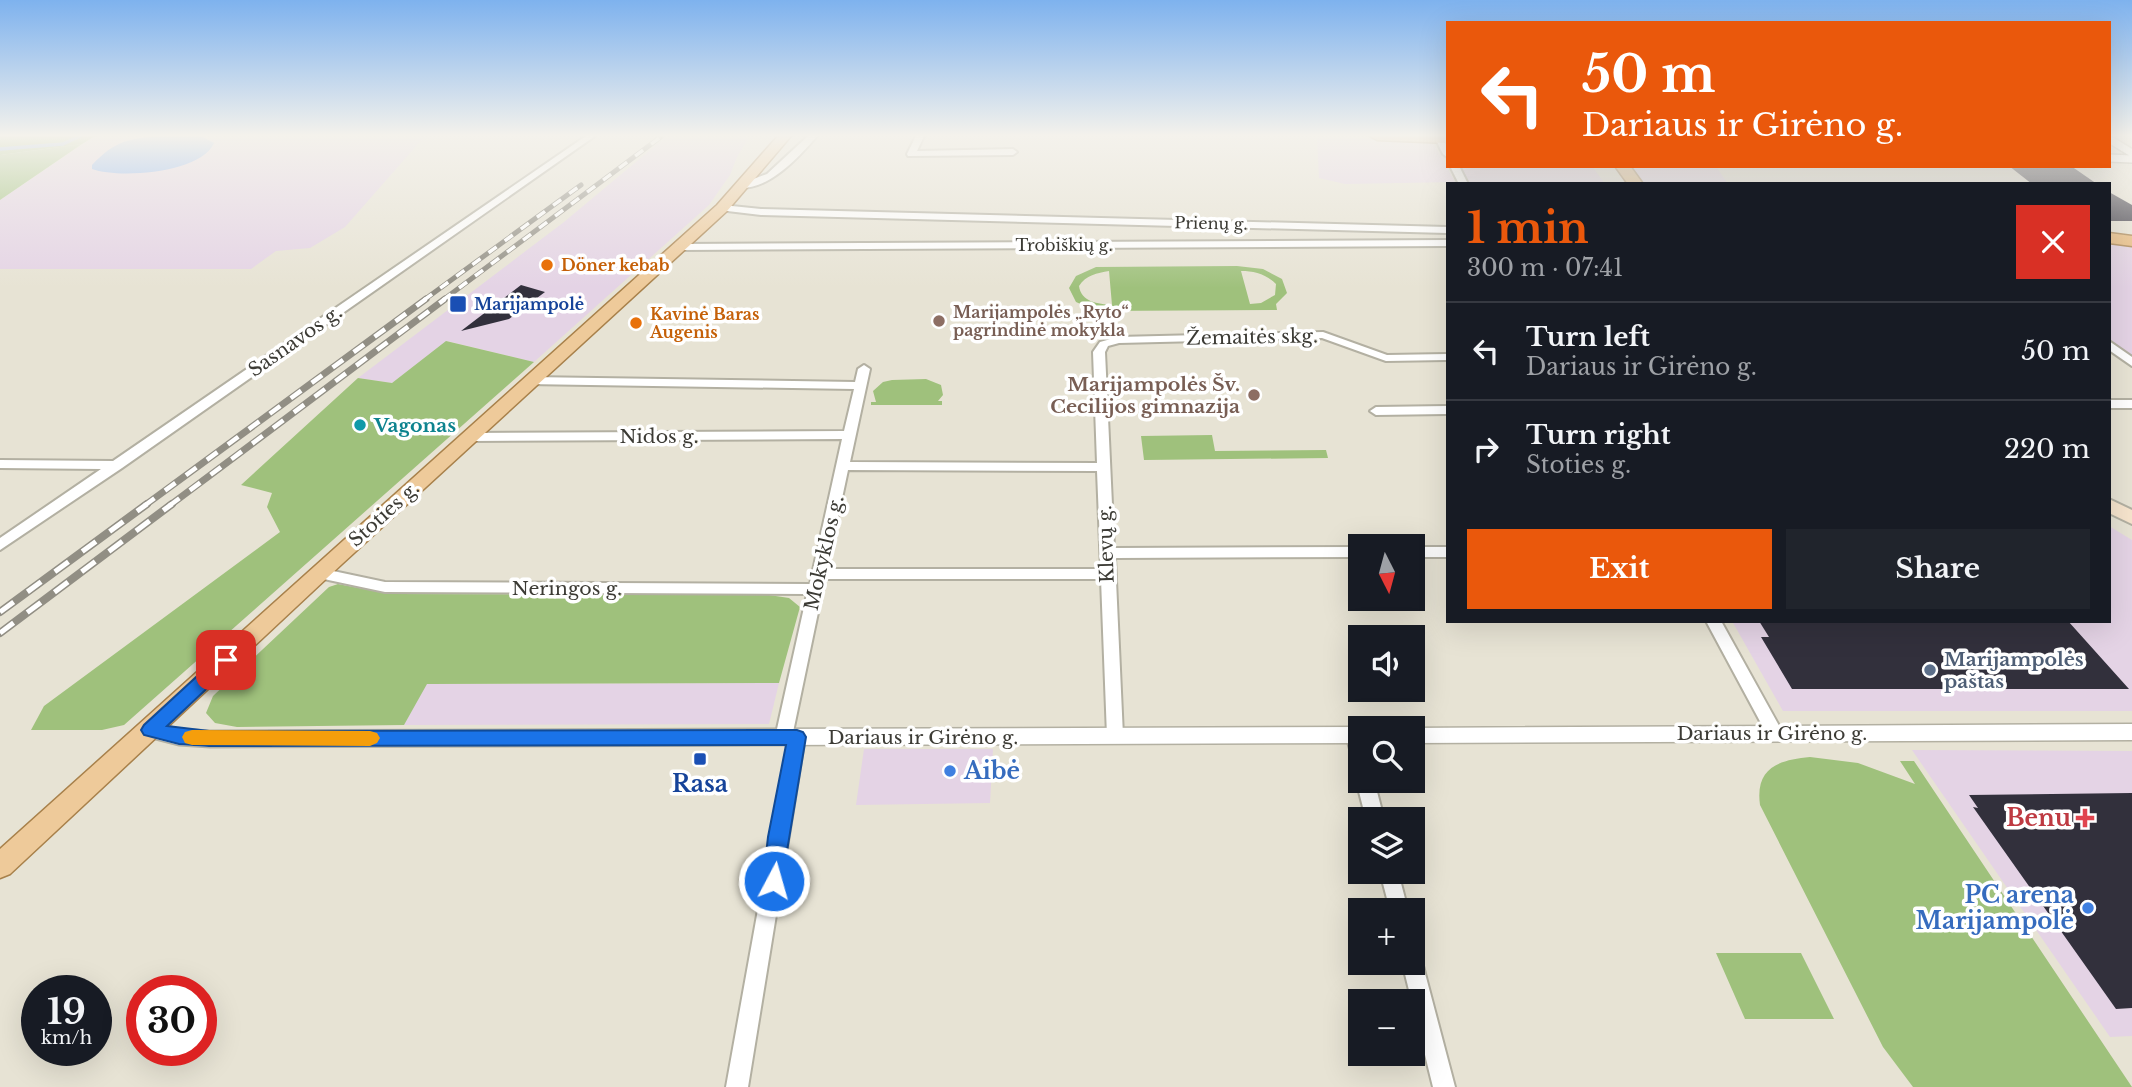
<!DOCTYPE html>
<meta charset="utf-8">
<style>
body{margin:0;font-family:"Libre Baskerville",serif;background:#20242c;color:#f1f3f6;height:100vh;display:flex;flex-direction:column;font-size:26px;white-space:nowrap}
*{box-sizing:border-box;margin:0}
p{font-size:23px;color:#9ea1a6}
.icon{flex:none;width:38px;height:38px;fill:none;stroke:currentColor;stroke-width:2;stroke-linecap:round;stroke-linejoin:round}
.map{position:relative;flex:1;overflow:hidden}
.sheet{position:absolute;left:1446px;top:182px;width:665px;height:441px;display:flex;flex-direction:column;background:#171b24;border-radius:0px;box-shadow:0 7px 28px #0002}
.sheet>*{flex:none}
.guide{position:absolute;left:1446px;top:21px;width:665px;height:147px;border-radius:0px;box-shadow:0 7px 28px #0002;background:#ea580c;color:#fff;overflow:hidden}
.needle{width:46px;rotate:174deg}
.tools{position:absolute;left:1348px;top:534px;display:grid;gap:14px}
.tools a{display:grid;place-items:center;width:77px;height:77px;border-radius:0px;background:#171b24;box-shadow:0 7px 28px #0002;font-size:35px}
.speed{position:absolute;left:21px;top:975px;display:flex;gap:14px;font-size:35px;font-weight:700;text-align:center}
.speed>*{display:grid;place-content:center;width:91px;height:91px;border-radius:50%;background:#171b24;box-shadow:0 7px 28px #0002;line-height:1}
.speed small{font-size:18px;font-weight:400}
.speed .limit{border:10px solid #d22;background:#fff;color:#111}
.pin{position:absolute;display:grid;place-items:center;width:60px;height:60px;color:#fff;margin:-30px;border-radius:14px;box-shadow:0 4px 10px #0006}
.me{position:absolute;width:77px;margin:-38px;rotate:6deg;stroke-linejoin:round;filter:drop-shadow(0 0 5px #0008)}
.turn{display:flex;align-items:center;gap:24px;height:147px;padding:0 21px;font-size:32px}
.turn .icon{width:91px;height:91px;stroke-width:2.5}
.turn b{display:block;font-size:49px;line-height:60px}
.round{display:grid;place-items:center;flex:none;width:74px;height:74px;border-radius:0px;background:#20242c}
.head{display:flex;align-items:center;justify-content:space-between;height:119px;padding:0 21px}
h1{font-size:42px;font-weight:700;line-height:52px;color:#ea580c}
.cta{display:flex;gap:14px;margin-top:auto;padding:14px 21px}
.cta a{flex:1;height:80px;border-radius:0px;background:#ea580c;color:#fff;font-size:28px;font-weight:700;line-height:80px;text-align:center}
.cta a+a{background:#20242c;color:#f1f3f6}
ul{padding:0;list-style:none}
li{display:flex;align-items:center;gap:21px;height:98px;padding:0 21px;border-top:2px solid #363941}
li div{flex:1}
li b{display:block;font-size:26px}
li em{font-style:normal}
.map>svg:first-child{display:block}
.commercial{fill:#e4d3e5}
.green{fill:#9fc17c;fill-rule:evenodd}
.forest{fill:#95bd6c}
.water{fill:#80aef6}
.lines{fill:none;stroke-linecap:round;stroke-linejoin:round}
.stream{stroke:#80aef6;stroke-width:3.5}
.building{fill:#32303c}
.pedestrian-casing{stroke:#b3b0a2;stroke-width:10}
.minor-casing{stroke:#b3b0a2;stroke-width:4}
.tertiary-casing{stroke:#b3b0a2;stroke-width:3}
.secondary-casing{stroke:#b3b0a2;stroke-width:4}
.primary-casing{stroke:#a8814b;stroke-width:3}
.trunk-casing{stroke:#a8814b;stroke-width:3}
.pedestrian{stroke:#fff;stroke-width:7}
.minor{fill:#fff;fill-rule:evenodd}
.tertiary{fill:#fff;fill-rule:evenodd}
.secondary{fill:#f6e4cd;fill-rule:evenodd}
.primary{fill:#eeca9a;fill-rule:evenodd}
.trunk{fill:#e8b878;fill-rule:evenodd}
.rail-far2-casing{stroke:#918e84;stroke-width:5}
.rail-far1-casing{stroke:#918e84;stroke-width:7}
.rail-casing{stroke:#918e84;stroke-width:8}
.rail-far2{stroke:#fff;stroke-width:3.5;stroke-dasharray:10;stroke-linecap:butt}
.rail-far1{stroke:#fff;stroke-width:4.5;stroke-dasharray:13;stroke-linecap:butt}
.rail{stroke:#fff;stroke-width:5;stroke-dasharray:17;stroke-linecap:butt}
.route{fill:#1a73e8;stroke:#114b97;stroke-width:2}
.slow{fill:#f59e0b}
.food-dot{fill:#e8710a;stroke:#fff;stroke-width:2.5}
.transit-dot{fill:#1a4fb4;stroke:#fff;stroke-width:2.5}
.education-dot{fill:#8d6e63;stroke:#fff;stroke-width:2.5}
.culture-dot{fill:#0f9aa8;stroke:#fff;stroke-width:2.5}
.service-dot{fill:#5c6f8a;stroke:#fff;stroke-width:2.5}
.shop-dot{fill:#3f7fe0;stroke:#fff;stroke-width:2.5}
.health-dot{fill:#e0444e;stroke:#fff;stroke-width:2.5}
.labels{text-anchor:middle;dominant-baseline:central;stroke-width:7;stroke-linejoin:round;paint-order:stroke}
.far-street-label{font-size:16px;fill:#3c3b35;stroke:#fff}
.far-food-label{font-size:16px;font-weight:bold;fill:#c56008;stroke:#fff;text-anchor:start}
.far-transit-label{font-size:16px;font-weight:bold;fill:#164399;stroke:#fff;text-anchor:start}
.far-education-label{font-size:16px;font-weight:bold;fill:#785e54;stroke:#fff;text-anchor:start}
.street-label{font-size:19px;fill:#3c3b35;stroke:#fff}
.education-label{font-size:19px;font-weight:bold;fill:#785e54;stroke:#fff;text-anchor:end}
.culture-label{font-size:19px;font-weight:bold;fill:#0d838f;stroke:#fff;text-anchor:start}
.service-label{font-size:19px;font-weight:bold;fill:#4e5e75;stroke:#fff;text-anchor:start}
.near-shop-label{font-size:23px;font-weight:bold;fill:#366cbe;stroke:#fff;text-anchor:start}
.near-transit-label{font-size:23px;font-weight:bold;fill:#164399;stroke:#fff}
.near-health-label{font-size:23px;font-weight:bold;fill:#be3a42;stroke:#fff;text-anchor:end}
</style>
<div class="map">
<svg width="2132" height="1087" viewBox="0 0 2132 1087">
<rect width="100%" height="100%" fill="#e7e3d4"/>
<!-- commercial -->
<path class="commercial" d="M95 136H425L345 227 310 248 276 251 251 269H0V200Z
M667 136H750L737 157 730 175 709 205 534 362 447 341 392 383 358 378 564 222Z
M1317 136 1429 142 1435 146 1455 182 1345 184 1319 178Z
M1460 166H1592L1605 184H1470Z
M1630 166H1716L1728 184H1644Z
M2109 242 2132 245V357L2109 338Z
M2109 526 2132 540V711H1783L1732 621H2109Z
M779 683 769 724 404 725 426 684Z
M864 749H993L990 803 856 805Z
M1912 750 2132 751V1036L2110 1037Z"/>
<!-- green -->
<path class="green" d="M82 144 0 200V155Z
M1237 266 1263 269 1282 279 1287 293 1276 304 1277 310 1097 311 1076 302 1069 288 1076 276 1096 267ZM1109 271 1112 305C1098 304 1081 302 1079 286 1086 275 1097 273 1109 271ZM1241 271C1254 271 1266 274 1276 284L1275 295 1261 303 1250 304Z
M446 341 534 362 124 725 102 730H31L44 706 280 532 267 507 272 493 241 485 358 378 392 383Z
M926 379 941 385 943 395 938 401H942V405H871V402H876L873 391 883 382 892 380Z
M1212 435 1215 451 1326 450 1328 458 1144 460 1141 436Z
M338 584 390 594 769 595 789 598 800 607 779 683 427 684 404 725 237 727 215 723 206 713 213 696 329 587Z
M1810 757 1858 763 1915 784 1900 761H1914L2132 1087H1913L1883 1047 1760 805C1755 768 1778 760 1810 757Z
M1716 953H1801L1834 1019H1745Z"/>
<!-- forest -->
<path class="forest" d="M0 136H95L82 144 0 155Z"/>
<!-- water -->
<path class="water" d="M161 136H201L214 143C201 173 120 179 92 169V165C116 140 128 139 161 136Z"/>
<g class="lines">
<!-- stream -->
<path class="stream" d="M0 149 63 144 80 136"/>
</g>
<!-- building -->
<path class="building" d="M2009 166H2071L2097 184H2032Z
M2109 192 2132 205V221H2109Z
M521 285 545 292 509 319 461 331Z
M1759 621H2068L2129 689H1792L1761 637H1769Z
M2132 793V1008L2116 1009 1973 807 1978 808 1969 795Z"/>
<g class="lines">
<!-- pedestrian casing -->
<g class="pedestrian-casing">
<path id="pedestrian" d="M2109 139 2132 153
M2109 158 2132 159"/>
</g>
<!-- minor casing -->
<g class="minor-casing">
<path id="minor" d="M586 136H595L122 468 0 550V538L101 469 0 468V460L113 461Z
M808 136H817C799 157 770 189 740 188V184L767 174Z
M916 136H924L917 151 1013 149 1017 152 1013 155 908 156 907 154Z
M1434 136H1442L1447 146V157L1443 154Z
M1450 166H1459L1468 184H1459Z
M722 205 761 209 1447 227V233L761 215 719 210V206Z
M1447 240V246L680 250 675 247 680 244Z
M1323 332 1387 355 1447 354V360L1386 361 1322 338 1119 343 1108 346 1105 352 1114 548 1360 547V557L1115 558 1123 736 1121 741 1115 743 1109 741 1107 736 1101 579H825L793 732H803L805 737 748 1087H726L788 743H777L775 738 807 594 385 592 319 578 312 573 319 568 385 582 810 584 842 439 470 441 464 437 470 433 844 431 854 389 526 384 524 381 530 377 855 382 858 369 864 365 870 369 850 462 1097 463 1093 352 1100 342 1118 337ZM848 470 1097 471 1101 569H827Z
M2109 341 2132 357V366L2109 350Z
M2109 400H2132V408H2109Z
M1447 406V414L1376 415 1370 411 1376 407Z
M1412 547H1447V557H1412Z
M1706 621H1721L1783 733 1781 738 1775 740 1769 738Z
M1354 728 1360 730V765L1354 763 1346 735 1348 730Z
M1360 775V780H1374L1384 819H1366L1356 780Z
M1380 872H1398L1408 910H1390Z
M1412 953 1419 956 1422 962 1455 1087H1433L1402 962H1412Z"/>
</g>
<!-- tertiary casing -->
<g class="tertiary-casing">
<path id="tertiary" d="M151 722 179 729 210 731 1360 727 1364 728H1360V743L210 747 179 745 144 736 141 730 144 724Z
M2132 724V740L1412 743V728H1408Z"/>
</g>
<!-- secondary casing -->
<g class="secondary-casing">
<path id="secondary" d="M2109 499 2132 510V524L2109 513Z"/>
</g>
<!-- primary casing -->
<g class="primary-casing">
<path id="primary" d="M778 136H791L727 211 342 564 10 874 0 878V849L717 205Z"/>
</g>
<!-- trunk casing -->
<g class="trunk-casing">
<path id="trunk" d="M1370 136H1447V143L1377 140Z
M1615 166H1630L1643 184H1628Z
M2109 233 2132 236V246L2109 243Z"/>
</g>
<!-- pedestrian -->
<use href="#pedestrian" class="pedestrian"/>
<!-- minor -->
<use href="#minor" class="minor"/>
<!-- tertiary -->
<use href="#tertiary" class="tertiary"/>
<!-- secondary -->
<use href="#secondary" class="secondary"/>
<!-- primary -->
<use href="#primary" class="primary"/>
<!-- trunk -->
<use href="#trunk" class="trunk"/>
<!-- rail-far2 casing -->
<g class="rail-far2-casing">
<path id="rail-far2" d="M424 300 581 185
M443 300 662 136"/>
</g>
<!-- rail-far1 casing -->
<g class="rail-far1-casing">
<path id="rail-far1" d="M144 506 426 299
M169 506 445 299"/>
</g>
<!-- rail casing -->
<g class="rail-casing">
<path id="rail" d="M0 612 147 504
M0 633 172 504"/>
</g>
<!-- rail-far2 -->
<use href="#rail-far2" class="rail-far2"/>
<!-- rail-far1 -->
<use href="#rail-far1" class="rail-far1"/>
<!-- rail -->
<use href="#rail" class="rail"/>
</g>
<!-- sky -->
<linearGradient id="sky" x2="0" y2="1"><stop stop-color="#7eb2ee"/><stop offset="0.47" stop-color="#f4f2ec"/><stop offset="1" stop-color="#f4f2ec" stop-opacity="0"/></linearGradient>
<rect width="2132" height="288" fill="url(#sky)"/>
<!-- route -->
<path class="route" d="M226 654 232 656 235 660 232 665 167 726 209 731 797 730 803 732 806 737 781 887 774 890 766 887 763 881 768 837 786 745 209 746 179 744 144 735 141 730 144 725 219 656Z"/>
<!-- slow -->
<path class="slow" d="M192 730 370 731 377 733 380 738 377 743 370 746 192 745 185 743 182 737 185 732Z"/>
<!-- markers -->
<g class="food-dot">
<circle cx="547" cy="265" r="7"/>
<circle cx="636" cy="323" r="7"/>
</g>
<g class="transit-dot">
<rect x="449" y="295" width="18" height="18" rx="3.5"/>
<rect x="693" y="752" width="14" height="14" rx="3.5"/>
</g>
<g class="education-dot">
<circle cx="939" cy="321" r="7"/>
<circle cx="1254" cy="395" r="7"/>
</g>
<circle class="culture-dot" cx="360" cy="425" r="7"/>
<circle class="service-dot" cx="1930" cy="670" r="7"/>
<g class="shop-dot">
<circle cx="950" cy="771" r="7"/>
<circle cx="2088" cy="908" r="7"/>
</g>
<path class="health-dot" d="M2081.5 807.5h7v7h7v7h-7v7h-7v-7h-7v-7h7z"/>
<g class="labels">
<!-- far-street labels -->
<g class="far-street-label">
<text transform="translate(1211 223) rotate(1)">Prienų g.</text>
<text x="1064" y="245">Trobiškių g.</text>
</g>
<!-- far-food labels -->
<g class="far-food-label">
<text x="561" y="265">Döner kebab</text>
<text x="650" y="314">Kavinė Baras<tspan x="650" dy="18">Augenis</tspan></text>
</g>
<!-- far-transit labels -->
<g class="far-transit-label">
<text x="474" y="304">Marijampolė</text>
</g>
<!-- far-education labels -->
<g class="far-education-label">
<text x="953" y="312">Marijampolės „Ryto“<tspan x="953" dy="18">pagrindinė mokykla</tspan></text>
</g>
<!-- street labels -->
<g class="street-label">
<text transform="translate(1252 337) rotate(-1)">Žemaitės skg.</text>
<text transform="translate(295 341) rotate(-35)">Sasnavos g.</text>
<text x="659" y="436">Nidos g.</text>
<text transform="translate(384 514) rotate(-42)">Stoties g.</text>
<text transform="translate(1106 544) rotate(-92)">Klevų g.</text>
<text transform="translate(824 553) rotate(-77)">Mokyklos g.</text>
<text x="567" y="588">Neringos g.</text>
<text x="1772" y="733">Dariaus ir Girėno g.</text>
<text x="923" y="737">Dariaus ir Girėno g.</text>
</g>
<!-- education labels -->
<g class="education-label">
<text x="1240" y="384">Marijampolės Šv.<tspan x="1240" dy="22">Cecilijos gimnazija</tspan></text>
</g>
<!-- culture labels -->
<g class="culture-label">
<text x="374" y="425">Vagonas</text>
</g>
<!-- service labels -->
<g class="service-label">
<text x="1944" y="659">Marijampolės<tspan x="1944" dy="22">paštas</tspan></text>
</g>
<!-- near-shop labels -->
<g class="near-shop-label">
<text x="964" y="771">Aibė</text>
<text x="2074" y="895" text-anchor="end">PC arena<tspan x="2074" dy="26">Marijampolė</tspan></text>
</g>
<!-- near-transit labels -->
<g class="near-transit-label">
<text x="700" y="784">Rasa</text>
</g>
<!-- near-health labels -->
<g class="near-health-label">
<text x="2071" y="818">Benu</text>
</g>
</g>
</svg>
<div class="tools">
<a><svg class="needle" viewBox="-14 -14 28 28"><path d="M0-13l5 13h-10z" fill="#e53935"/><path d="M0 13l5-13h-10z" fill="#9ea1a6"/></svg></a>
<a><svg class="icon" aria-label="sound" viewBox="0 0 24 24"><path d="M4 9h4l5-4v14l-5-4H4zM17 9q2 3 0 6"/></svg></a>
<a><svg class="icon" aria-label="search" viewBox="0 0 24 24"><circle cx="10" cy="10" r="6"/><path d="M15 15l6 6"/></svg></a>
<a><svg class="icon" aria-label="layers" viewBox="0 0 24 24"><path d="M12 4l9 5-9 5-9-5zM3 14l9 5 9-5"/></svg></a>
<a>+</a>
<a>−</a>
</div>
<div class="speed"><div>19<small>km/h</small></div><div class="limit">30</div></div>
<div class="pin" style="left:226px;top:660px;background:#d93025"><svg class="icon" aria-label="arrive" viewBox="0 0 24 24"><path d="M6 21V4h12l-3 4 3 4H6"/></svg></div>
<svg class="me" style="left:774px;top:881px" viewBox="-20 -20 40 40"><circle r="17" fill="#1a73e8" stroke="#fff" stroke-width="3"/><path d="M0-11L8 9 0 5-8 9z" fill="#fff"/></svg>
<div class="guide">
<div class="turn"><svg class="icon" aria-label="left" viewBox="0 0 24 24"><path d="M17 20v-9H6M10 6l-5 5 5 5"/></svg><div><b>50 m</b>Dariaus ir Girėno g.</div></div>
</div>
<section class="sheet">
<div class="head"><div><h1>1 min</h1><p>300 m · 07:41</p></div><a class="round" style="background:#d93025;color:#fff"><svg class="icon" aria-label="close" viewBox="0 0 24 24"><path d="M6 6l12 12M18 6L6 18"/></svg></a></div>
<ul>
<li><svg class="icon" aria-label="left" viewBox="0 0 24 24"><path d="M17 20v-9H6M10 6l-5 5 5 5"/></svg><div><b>Turn left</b><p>Dariaus ir Girėno g.</p></div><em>50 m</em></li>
<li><svg class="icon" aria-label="right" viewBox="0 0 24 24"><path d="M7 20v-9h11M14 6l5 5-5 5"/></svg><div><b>Turn right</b><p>Stoties g.</p></div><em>220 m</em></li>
</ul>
<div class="cta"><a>Exit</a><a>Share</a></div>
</section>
</div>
